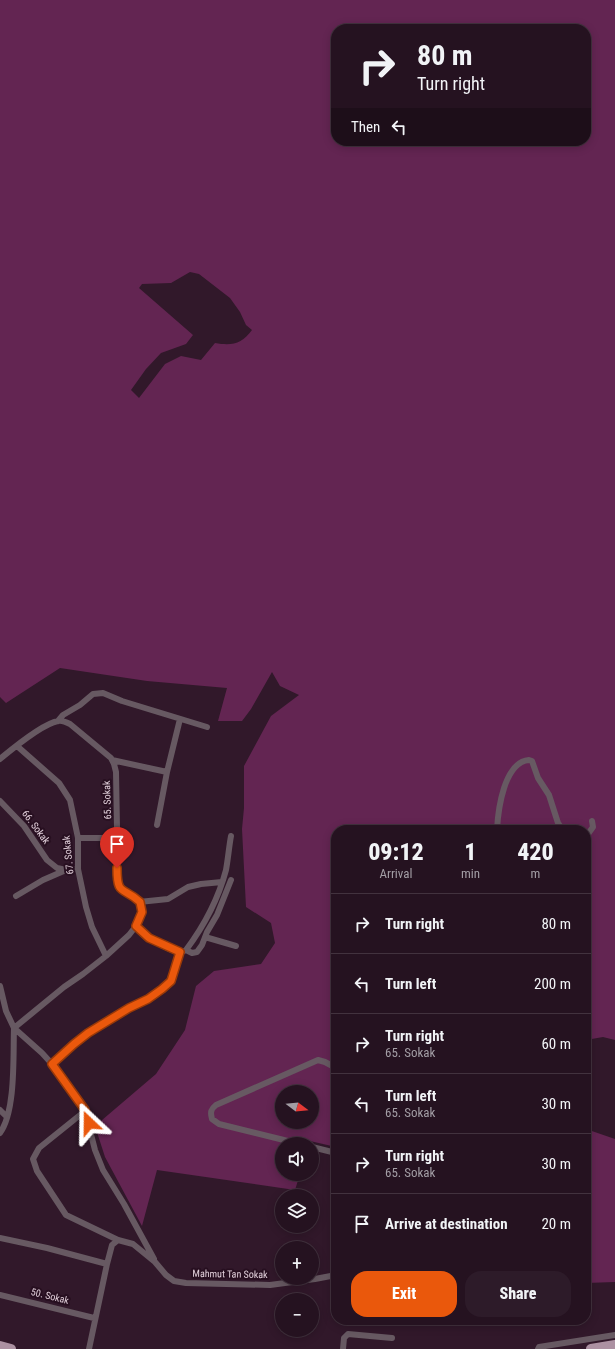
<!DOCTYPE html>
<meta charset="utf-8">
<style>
body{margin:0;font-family:"Roboto Condensed",sans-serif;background:#2d1b29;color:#f1f3f6;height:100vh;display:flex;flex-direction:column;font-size:15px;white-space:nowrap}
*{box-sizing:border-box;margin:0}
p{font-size:13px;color:#a39ea5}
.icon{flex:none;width:22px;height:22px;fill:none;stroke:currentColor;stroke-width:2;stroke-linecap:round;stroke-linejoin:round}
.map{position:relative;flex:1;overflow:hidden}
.panel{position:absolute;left:331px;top:825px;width:260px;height:500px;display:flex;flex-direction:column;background:#251220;border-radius:16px;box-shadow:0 2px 10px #0003,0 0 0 1px #42323e}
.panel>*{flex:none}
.banner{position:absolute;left:331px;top:24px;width:260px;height:122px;border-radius:16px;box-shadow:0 2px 10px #0003,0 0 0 1px #42323e;background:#251220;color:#f1f3f6;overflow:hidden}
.needle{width:26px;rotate:106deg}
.buttons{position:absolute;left:275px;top:1085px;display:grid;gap:8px}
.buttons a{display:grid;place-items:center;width:44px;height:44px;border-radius:50%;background:#251220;box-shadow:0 2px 10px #0003,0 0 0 1px #42323e;font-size:20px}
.pin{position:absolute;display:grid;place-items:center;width:34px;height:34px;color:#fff;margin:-41px -17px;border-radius:50% 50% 50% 0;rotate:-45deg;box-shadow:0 0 4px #0007}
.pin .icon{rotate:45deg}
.me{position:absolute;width:44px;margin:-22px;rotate:337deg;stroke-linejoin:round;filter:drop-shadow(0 0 3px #0008)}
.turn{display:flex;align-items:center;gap:14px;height:84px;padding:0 20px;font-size:18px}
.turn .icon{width:52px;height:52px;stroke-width:2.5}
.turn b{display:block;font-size:28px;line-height:34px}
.then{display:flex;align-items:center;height:38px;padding:0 20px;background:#0003;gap:8px;font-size:15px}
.eta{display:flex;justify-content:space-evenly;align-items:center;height:68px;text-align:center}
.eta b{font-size:24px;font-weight:800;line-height:28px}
.cta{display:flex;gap:8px;margin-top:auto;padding:8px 20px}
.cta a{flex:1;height:46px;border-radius:16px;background:#ea580c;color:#fff;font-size:16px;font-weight:800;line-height:46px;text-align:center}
.cta a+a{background:#2d1b29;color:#f1f3f6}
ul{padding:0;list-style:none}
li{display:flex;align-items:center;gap:12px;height:60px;padding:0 20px;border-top:1px solid #42323e}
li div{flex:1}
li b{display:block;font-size:15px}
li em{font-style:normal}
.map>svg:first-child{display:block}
.green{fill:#632552;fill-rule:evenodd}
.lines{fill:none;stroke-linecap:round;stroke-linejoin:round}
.minor{stroke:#675962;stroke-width:6}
.primary{stroke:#ac91a2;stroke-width:10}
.route-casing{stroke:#983908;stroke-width:10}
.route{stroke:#ea580c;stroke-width:7}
.labels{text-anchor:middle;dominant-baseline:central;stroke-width:4;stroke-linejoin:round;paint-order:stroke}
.street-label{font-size:10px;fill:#e1cfda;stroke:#270f20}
</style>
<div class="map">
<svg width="615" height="1349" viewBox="0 0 615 1349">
<rect width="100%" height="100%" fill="#31182a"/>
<!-- green -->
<path class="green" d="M0 0H615V1040L603 1037 586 1040V830H336V1147L310 1141 309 1144H282V1174H300L295 1190 157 1170 142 1226 105 1157 95 1126 156 1074 185 1030 196 986 214 971 261 964 275 943 271 923 246 907 242 829 244 808V766L271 716 299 695 280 686 272 672 251 709 242 721H218L227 688 147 681 60 668 6 703 0 697ZM336 29H586V141H336ZM190 272 199 274 230 298 240 312 246 325 252 330C242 344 232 346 215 343L201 360 181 356 165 364 139 398 131 390 146 369 161 353 186 344 193 335 139 288 142 284 171 283ZM282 1092H312V1122H282Z
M586 1129 615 1139V1282L586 1283Z"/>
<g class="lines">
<!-- minor -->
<path class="minor" d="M58 721 63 715 80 705 93 694 103 693 122 701 207 727
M17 746 59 783 70 800 78 838V869L86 907 92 927 106 956
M0 759C12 749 42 724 58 721 62 720 66 722 70 724L111 758 114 764 116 772 118 884 119 888 139 902 142 912 140 918 136 926 129 935 106 956 83 974 64 987 14 1028
M112 760 167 772
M0 801 24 826 47 860 57 868 66 870 78 869
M157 825 167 772 180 719
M497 830C498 810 504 762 529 760L532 761 538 778 549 795 558 823 563 830
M586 834H588L593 827 592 821
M78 838H118
M16 896 43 880 66 870
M139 902 168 899 188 887 201 884 222 882
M136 926C145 934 168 952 180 952 180 952 185 951 186 950 204 926 218 900 226 870 228 859 229 847 231 836
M205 937 236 946
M186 950 192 953 197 952 202 945 207 932 217 915 231 880
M0 986 6 1011 14 1028 42 1053 52 1064 85 1111 95 1150 103 1170 124 1204 154 1259
M52 1064 74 1044 88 1033 129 1008 148 999 162 989 171 981 180 952
M0 1110 7 1117
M85 1111 39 1148 33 1159 37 1171 66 1215 118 1240 133 1244 155 1262 166 1275 174 1281 186 1283 270 1285 315 1279 336 1275
M0 1133C16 1111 13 1055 14 1028
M300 1144 219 1124 212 1119C210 1112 211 1109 216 1105L318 1060 325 1062 336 1068
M312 1147 336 1153
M0 1238 47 1248 107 1264
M0 1295 94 1318
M89 1349 107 1264 112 1245 118 1240
M343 1349 344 1338 348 1334 392 1338
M538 1349 539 1347 615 1335"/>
<!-- primary -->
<path class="primary" d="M0 1346 11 1349
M591 1349 615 1345"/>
</g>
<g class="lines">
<!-- route casing -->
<g class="route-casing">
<path id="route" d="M89 1123 85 1110 52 1064 74 1044 88 1033 129 1008 148 999 162 989 171 981 180 952 149 938 136 926 142 912 140 902C123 886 117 897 117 868"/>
</g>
<!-- route -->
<use href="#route" class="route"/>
</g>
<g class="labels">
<!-- street labels -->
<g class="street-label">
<text transform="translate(107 800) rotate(-92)">65. Sokak</text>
<text transform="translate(36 827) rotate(53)">66. Sokak</text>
<text transform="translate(68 855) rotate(-96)">67. Sokak</text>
<text transform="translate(230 1274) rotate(1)">Mahmut Tan Sokak</text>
<text transform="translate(50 1296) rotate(14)">50. Sokak</text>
</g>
</g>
</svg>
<div class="buttons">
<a><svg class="needle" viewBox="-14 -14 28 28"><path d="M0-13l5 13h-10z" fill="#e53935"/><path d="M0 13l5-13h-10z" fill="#a39ea5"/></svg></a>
<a><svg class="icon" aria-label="sound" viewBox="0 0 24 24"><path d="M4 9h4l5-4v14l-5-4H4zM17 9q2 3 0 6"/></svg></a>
<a><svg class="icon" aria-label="layers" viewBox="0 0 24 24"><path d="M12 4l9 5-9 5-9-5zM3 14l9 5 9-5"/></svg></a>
<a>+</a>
<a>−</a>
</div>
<div class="pin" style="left:117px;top:868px;background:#d93025"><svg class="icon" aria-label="arrive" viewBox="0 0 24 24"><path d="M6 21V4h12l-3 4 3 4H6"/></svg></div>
<svg class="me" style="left:89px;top:1123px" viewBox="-20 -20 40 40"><path d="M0-17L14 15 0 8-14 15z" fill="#ea580c" stroke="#fff" stroke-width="4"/></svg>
<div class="banner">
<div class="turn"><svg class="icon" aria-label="right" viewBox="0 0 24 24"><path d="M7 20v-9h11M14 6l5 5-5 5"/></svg><div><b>80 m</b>Turn right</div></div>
<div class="then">Then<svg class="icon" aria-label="left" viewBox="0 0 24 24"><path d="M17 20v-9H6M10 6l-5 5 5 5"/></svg></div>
</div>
<section class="panel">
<div class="eta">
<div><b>09:12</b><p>Arrival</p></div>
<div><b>1</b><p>min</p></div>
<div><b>420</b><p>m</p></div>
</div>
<ul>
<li><svg class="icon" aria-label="right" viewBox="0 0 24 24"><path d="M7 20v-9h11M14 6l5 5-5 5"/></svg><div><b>Turn right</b></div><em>80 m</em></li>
<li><svg class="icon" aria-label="left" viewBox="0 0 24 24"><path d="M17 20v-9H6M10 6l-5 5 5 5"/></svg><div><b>Turn left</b></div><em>200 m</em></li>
<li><svg class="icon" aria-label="right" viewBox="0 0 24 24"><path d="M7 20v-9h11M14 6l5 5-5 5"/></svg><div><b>Turn right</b><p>65. Sokak</p></div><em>60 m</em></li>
<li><svg class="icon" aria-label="left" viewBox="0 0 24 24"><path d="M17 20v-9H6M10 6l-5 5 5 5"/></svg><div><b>Turn left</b><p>65. Sokak</p></div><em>30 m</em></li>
<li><svg class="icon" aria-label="right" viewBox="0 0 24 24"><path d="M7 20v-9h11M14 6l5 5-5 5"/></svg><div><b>Turn right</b><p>65. Sokak</p></div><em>30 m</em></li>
<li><svg class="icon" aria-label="arrive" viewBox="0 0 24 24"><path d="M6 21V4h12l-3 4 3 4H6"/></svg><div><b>Arrive at destination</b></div><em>20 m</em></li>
</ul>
<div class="cta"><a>Exit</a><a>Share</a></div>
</section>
</div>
